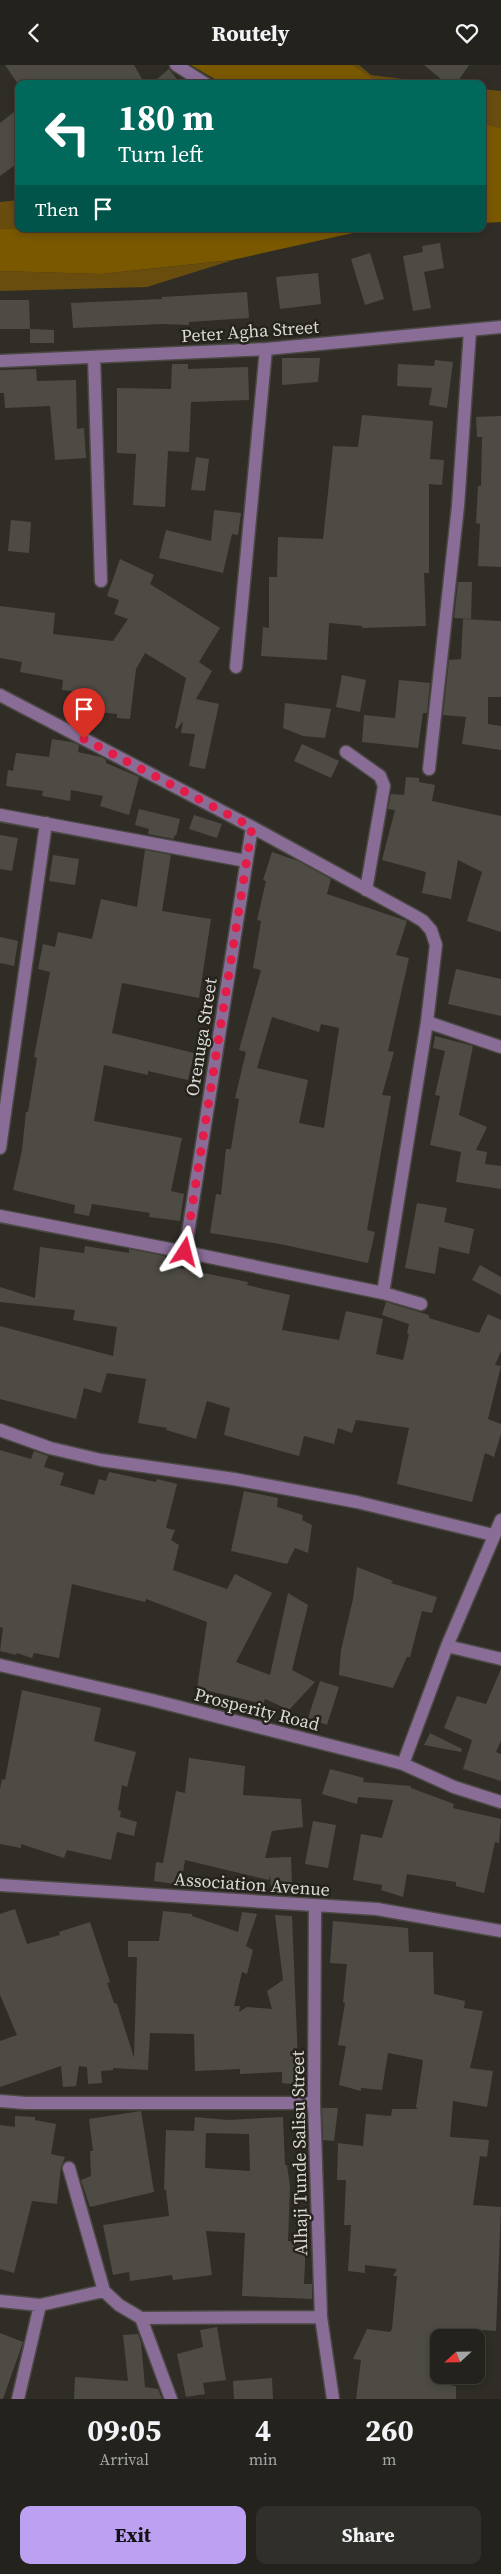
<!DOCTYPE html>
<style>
body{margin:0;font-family:"Source Serif 4",serif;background:#302f2a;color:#f1f3f6;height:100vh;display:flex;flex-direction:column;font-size:19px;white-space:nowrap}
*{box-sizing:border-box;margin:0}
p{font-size:16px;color:#a3a4a4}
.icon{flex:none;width:28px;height:28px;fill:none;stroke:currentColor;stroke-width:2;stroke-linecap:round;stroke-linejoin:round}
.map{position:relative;height:2334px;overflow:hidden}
.sheet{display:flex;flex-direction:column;background:#24221d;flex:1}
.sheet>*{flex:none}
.hud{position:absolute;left:15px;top:15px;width:471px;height:152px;border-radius:10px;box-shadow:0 2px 8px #0003,0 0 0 1px #413f3b;background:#00695c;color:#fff;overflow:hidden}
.needle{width:32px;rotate:248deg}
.fabs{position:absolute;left:430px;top:2264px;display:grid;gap:10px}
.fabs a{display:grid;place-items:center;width:55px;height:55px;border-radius:10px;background:#24221d;box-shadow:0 2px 8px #0003,0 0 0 1px #413f3b;font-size:25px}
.pin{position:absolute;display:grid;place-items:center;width:42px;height:42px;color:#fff;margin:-51px -21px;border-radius:50% 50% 50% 0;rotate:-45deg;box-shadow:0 0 5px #0007}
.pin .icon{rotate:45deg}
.me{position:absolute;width:55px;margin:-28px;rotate:9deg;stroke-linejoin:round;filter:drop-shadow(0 0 4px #0008)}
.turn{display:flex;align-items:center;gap:18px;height:105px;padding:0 20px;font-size:22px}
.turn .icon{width:65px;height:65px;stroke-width:2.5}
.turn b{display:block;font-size:35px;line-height:42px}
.then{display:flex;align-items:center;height:48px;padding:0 20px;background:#0003;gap:10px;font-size:19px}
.eta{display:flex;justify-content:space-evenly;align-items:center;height:85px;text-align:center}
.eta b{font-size:30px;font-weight:700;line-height:35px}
.button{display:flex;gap:10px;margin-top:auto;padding:10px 20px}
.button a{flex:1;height:58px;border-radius:10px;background:#bca0f2;color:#111;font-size:20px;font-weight:700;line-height:58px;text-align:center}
.button a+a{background:#302f2a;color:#f1f3f6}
header{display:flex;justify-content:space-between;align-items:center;height:65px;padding:0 20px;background:#24221d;font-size:22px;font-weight:700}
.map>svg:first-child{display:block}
.green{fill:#684d0f}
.water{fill:#7a5800}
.building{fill:#4e4b45;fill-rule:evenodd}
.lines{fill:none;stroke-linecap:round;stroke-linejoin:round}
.minor-casing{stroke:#4b4943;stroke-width:15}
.minor{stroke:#896d97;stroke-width:12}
.route{stroke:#e11d48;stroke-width:9;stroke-dasharray:0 16.2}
.labels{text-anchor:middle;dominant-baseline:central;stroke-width:5;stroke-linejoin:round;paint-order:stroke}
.street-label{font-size:18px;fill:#dbd9d5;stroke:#26231d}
</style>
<header><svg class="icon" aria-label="back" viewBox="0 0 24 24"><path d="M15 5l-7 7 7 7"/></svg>Routely<svg class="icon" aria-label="heart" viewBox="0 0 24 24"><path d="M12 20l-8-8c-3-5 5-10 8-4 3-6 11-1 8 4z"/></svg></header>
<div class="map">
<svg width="501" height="2334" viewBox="0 0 501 2334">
<rect width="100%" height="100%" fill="#302d27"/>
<!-- green -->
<path class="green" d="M350 0H359L371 10 443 19H379Z
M482 24 501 26V63L483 58Z
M19 135V163L0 164V137Z
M233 195 147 222 0 226V206L101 209Z"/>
<!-- water -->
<path class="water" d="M191 0H352L380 19H223Z
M482 58 501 63V157L483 158Z
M0 164 19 163 371 164 232 195 101 209 0 206Z"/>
<!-- building -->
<path class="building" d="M5 0H134L145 19H18Z
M424 0H469L456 19H447Z
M169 4 181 19H151Z
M19 43V97L0 111V58Z
M440 178 444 203 424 207 431 243 413 246 403 191 423 187 422 181Z
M370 188 384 234 365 240 351 194Z
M318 208 321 239 280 244 276 212Z
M247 227 249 253 189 257V260L162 259 73 263 71 238 162 234V232Z
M0 235H29L30 264H0Z
M30 264 54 265V278H30Z
M282 293H320L318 317 282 320Z
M435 295 453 297 447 343 429 340 432 323 397 321 398 299 434 301Z
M172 299H188V304L248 302 249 335 191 337 189 387 168 386 165 442 133 440 136 389 117 388V323L171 324Z
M36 304 37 316 76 315 77 364 84 363 86 393 55 395 50 341 5 343 4 328H0V305Z
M362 350 433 356 430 394 444 395 442 420 429 419V508H424L426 561 362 563V561L329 558 327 595 261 591 263 562 269 563V512H277L278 472 323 474 333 381 358 382Z
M501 351V502L478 501 480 459 476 458 478 421H481L482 372H477L476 352Z
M196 392 209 394 205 426 191 425Z
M214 445 241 448 238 470 232 469 223 508 159 493 166 465 211 476Z
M11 455 31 457 29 488 8 486Z
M120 494 154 510 150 519 220 563 199 597 212 606 196 634 219 639 205 704 189 701 195 669 181 668 183 656 177 664 175 663 186 613 145 588 136 604 130 654 117 653V649L97 647 99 629 62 625 63 615 20 607 22 597 0 593V541L55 548 53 569 113 576 128 554 114 549 119 535 107 531Z
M458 517H472L471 554 454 553Z
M463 554 501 556V632H488V659L501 661V685L462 679 466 652 443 650 449 595 461 594Z
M342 610 366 615 360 647 336 642Z
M399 615 430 618 427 648H423L418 683 362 677 364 650 395 653Z
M285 638 331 644 325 673 303 671 283 663Z
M52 674 72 677 79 680 78 687 101 692 106 695V698L139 712 129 750 100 741 103 731 71 725 70 736 42 731 43 726 6 721 8 705 13 706 16 688 49 692Z
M302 679 339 696 331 713 294 696Z
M406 712 419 713V717L435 720 432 736 501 751V867L467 856 482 807 458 795 451 834 422 828 426 807 382 795 395 745 388 744 391 729 404 730Z
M139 744 180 754 176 771 174 770V774L148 769 149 764 135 760Z
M194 750 222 759 217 773 189 764Z
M0 770 18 773 12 806 0 804Z
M145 785 171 790 162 846 211 854 199 933 122 918 112 968 194 988 188 1015 148 1006V1010L104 1000 94 1056 182 1073 171 1126 184 1129 180 1156 149 1152 150 1148 92 1139 89 1151 74 1148 75 1140 13 1125 22 1085 26 1047H28L37 993 34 992 50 907 38 904 43 879 55 882 58 867 92 874 101 834 137 842Z
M272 787 298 796 331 814 327 829 407 856 396 890 409 893 388 986 394 987 382 1030 391 1031 367 1165 375 1167 368 1198 280 1179 210 1168 216 1129 221 1130 226 1084H231L239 1034 235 1033 246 987 239 985 261 905 253 903 261 856 257 855 266 816 263 815ZM272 952 319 967 321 959 339 963 324 1063 299 1058 308 1015 257 1003Z
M53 790 79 794 75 820 49 816Z
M0 872 18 876 14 901 0 898Z
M456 904 501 914V951L448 939Z
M435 971 473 981 459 1050 487 1062 476 1085 487 1087 485 1099 501 1101V1124L456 1117 461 1087 430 1080 440 1031 435 1030 445 986 433 983Z
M417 1138 447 1143 444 1157 474 1164 469 1189 439 1182 435 1209 405 1203Z
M85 1181 129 1188V1184L165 1191 164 1200 248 1217 247 1220 290 1230 282 1265 339 1275 346 1246 383 1254 376 1289 403 1295 409 1269H407L409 1259 382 1250 386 1237 429 1250V1253L479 1268 488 1249 501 1255V1286L495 1300 501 1301 488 1354 501 1359V1369L494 1392 485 1388 472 1437 397 1419 409 1363 356 1355 352 1368 338 1363 334 1379 304 1371 299 1391 224 1370 230 1343 207 1336 196 1374 166 1365 167 1363 138 1358 146 1314 107 1308 101 1328 84 1323 76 1354 0 1334V1261L113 1291 117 1262 73 1255 75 1245 0 1237V1222L35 1233 40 1182 84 1188Z
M480 1200 501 1212V1230L472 1215Z
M0 1385 31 1394 34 1386 48 1391 44 1402 64 1408 60 1420 94 1430 99 1414 106 1416 109 1407 156 1417 157 1414 177 1419 166 1463 175 1465 171 1475 179 1480 173 1505 227 1524 235 1509 272 1528 236 1597 270 1610 288 1528 308 1540 292 1605 315 1617 289 1645 265 1634 263 1639 197 1623 207 1557 146 1534 145 1537 72 1519 59 1593 34 1588 32 1593 17 1588 16 1590 0 1586 3 1563 0 1562Z
M244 1426 278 1433 277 1442 303 1450 302 1455 312 1460 308 1488 295 1483 287 1499 231 1486Z
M357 1502 393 1516 391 1518 437 1532 432 1548 422 1546 410 1592H407L393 1623 339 1610 341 1585 353 1534Z
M501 1604V1676L496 1687 501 1689V1716L463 1704 472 1675 444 1663 457 1631 486 1639Z
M320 1616 339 1622 327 1660 308 1653Z
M22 1625 101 1643 94 1676 136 1687 127 1722 122 1720 118 1745 121 1746 120 1752 137 1757 134 1771 117 1767 111 1795 67 1785 64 1793 21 1779V1783L0 1779V1724L2 1714 5 1715Z
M430 1668 462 1684 461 1687 424 1680Z
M189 1693 245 1701 243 1730 301 1734 303 1762 272 1766 265 1793 291 1792 292 1820 271 1821 270 1810 269 1815 185 1795 181 1820 154 1816 156 1797 163 1798 176 1726 185 1728Z
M330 1704 364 1713 363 1717 411 1721V1723L454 1739 453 1743 501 1754 499 1778 495 1777 484 1828 456 1821V1817L407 1809 403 1832 381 1825 382 1820 353 1815 361 1769 382 1773 393 1735 358 1732 357 1739 322 1729Z
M313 1756 336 1760 328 1803 305 1799Z
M15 1844 27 1879 60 1870 59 1867 90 1857 110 1917 107 1918 114 1938 117 1939 134 1993 137 1892H128V1876H159L163 1846 192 1849V1851L238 1867 242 1847 257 1849 246 1881 253 1885 247 1909 242 1907 234 1941H240L239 1947 247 1942 272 1944 267 1926 283 1915 275 1850 292 1851 299 2020 282 2018V2007L240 2009V2004L195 2006 194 1969 150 1968 148 2005 113 2003V2005L101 2006 102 2018 88 2019 87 2002 79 2001 76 2021 63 2022 61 2001 0 2022V1976L17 1970 0 1930V1849Z
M333 1856 408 1863 409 1887H433L434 1929 465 1936 464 1943 483 1946 470 2003 493 2006 487 2042 453 2036 450 2072 489 2075 487 2092 480 2091 473 2140 501 2142 496 2266 457 2263V2272H439V2310H453L452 2321H456V2334H356L361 2295 353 2294 367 2264 390 2267 392 2264 397 2211H393L397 2204 365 2200V2208L348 2206 351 2160H344L346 2115H337L338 2078 363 2081 366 2049 391 2051 392 2044H418L416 2042 423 1995 388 1988 382 2025 361 2023V2026L339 2020 346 1981 338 1980 345 1938 343 1937 347 1899 330 1898Z
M322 2043H338L334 2076 323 2075Z
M141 2046 154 2127 90 2142 81 2115 91 2111 90 2086H93L89 2054Z
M15 2051 35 2052V2055L56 2059 51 2089 65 2092 61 2102 57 2139 32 2136 14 2208 0 2204V2060L15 2062Z
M195 2052 228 2055 283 2052 285 2100H287L290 2121 288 2176 306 2177 304 2219H312V2234L242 2231 245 2168 206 2166 212 2210 173 2215 172 2210 130 2216 129 2207 113 2210 103 2160 169 2151 166 2125H164L166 2065 194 2066ZM206 2068 249 2069 250 2106 205 2103Z
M217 2262 226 2315 203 2318 205 2329 186 2332 177 2289 203 2282 200 2265Z
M0 2268 23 2277 3 2334H0Z
M138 2269 141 2277 145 2322 158 2324 162 2334H74L75 2312 128 2316 123 2270Z
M272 2313 273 2334H234L233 2316Z"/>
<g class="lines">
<!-- minor casing -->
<g class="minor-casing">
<path id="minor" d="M176 0 206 19
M94 292 101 516
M0 296 266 284 501 262
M236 602 266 284
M0 630 252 762 413 850 423 856 431 865 436 880 427 957 383 1228
M346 687 380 711 384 721 366 825
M429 704 458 441 470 266
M0 750 246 796
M427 957 501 982
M0 1083 46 758
M0 1151 185 1187 383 1228 421 1239
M185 1187 252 762
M0 1365 50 1383 101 1395 234 1414 357 1437 493 1470
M447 1581 501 1594
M0 1600 152 1635 384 1694 403 1699 454 1722 501 1737
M403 1699 447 1581 501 1455
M0 1820 377 1844 501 1866
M315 1841 314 2038 321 2252 333 2334
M0 2036 26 2038H314
M69 2103 104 2226
M0 2236 40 2240 18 2334
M40 2240 104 2226 119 2240 141 2253 171 2334
M141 2253 321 2252"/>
</g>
<!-- minor -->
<use href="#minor" class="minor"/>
</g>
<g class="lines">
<!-- route -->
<path class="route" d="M84 674 252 762 185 1187"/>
</g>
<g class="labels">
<!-- street labels -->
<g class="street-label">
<text transform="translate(250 266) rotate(-4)">Peter Agha Street</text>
<text transform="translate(201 972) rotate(-81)">Orenuga Street</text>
<text transform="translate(257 1644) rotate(14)">Prosperity Road</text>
<text transform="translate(252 1819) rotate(4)">Association Avenue</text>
<text transform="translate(299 2088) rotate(-91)">Alhaji Tunde Salisu Street</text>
</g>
</g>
</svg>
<div class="fabs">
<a><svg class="needle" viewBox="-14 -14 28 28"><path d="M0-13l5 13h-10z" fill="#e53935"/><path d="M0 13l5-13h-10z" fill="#a3a4a4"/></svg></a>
</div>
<div class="pin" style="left:84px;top:674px;background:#d93025"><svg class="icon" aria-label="arrive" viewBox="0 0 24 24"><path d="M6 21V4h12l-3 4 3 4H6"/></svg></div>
<svg class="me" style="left:185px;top:1187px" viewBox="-20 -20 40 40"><path d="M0-17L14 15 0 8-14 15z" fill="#e11d48" stroke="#fff" stroke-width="4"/></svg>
<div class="hud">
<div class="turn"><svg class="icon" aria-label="left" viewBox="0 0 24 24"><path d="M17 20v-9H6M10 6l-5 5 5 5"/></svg><div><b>180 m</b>Turn left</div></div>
<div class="then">Then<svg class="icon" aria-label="arrive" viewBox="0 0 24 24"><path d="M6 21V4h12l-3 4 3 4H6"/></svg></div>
</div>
</div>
<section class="sheet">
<div class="eta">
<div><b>09:05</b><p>Arrival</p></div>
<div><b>4</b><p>min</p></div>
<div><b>260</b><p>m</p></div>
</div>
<div class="button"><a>Exit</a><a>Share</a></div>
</section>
